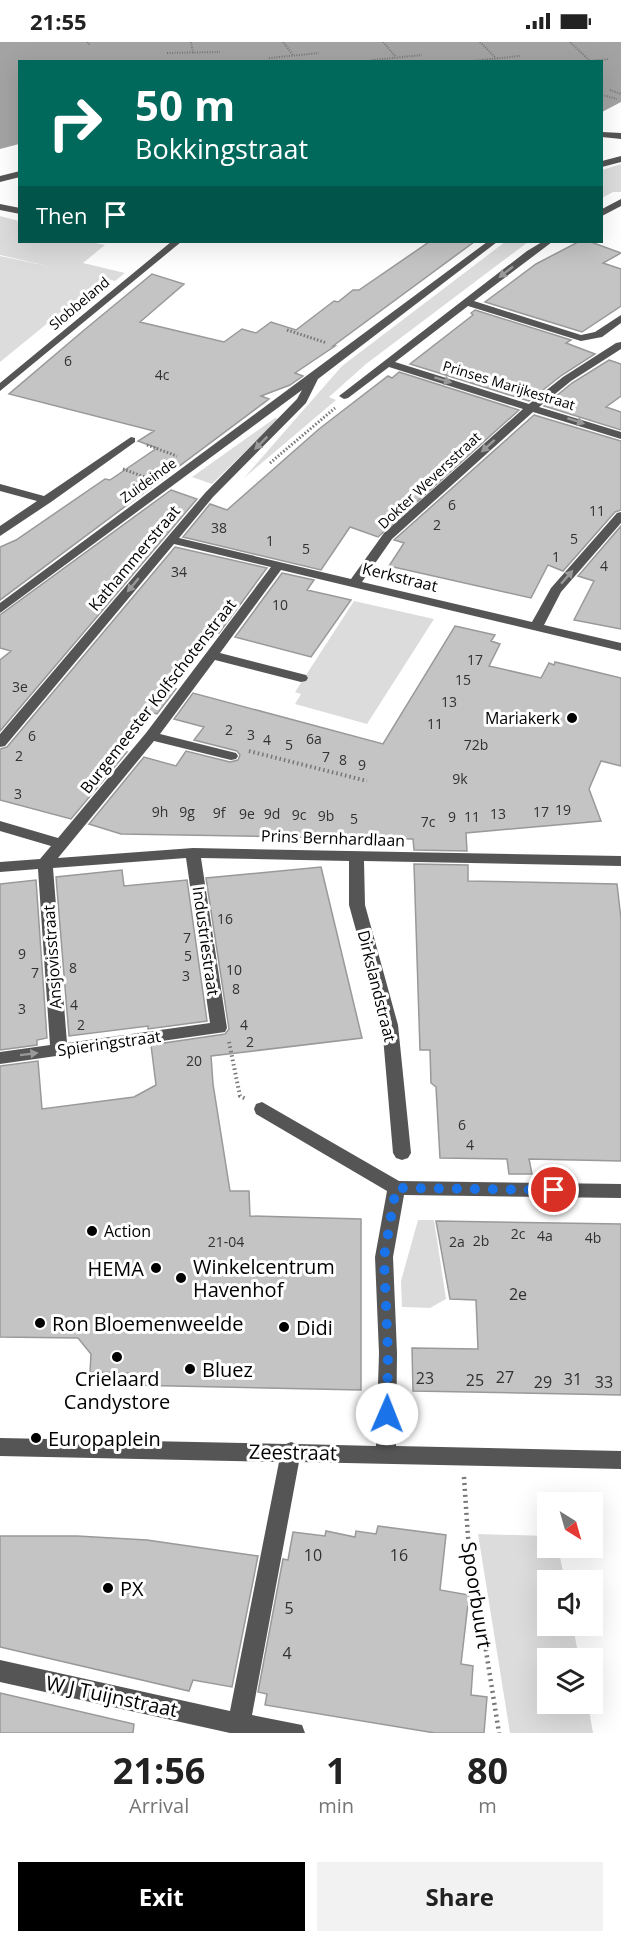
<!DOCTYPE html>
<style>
body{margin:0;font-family:"Open Sans",sans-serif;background:#f2f2f2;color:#222;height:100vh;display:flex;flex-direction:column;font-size:22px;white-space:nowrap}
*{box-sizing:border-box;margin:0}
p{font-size:20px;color:#767676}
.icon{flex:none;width:33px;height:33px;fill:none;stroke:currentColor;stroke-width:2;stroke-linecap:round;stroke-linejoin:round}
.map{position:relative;height:1691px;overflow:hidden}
.panel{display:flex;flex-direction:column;background:#fff;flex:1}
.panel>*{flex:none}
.guide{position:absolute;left:18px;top:18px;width:585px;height:183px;border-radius:0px;box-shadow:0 6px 24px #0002;background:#00695c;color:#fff;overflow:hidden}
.needle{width:39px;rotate:143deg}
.fabs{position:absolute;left:537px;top:1450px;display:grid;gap:12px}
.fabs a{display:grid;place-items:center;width:66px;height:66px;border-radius:0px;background:#fff;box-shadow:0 6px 24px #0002;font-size:30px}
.pin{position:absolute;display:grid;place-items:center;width:51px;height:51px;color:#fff;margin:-26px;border:3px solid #fff;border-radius:50%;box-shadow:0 2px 6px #0007}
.me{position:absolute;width:66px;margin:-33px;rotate:1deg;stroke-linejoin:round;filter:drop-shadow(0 0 4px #0008)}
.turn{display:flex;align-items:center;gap:21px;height:126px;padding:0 18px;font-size:27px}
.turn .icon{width:78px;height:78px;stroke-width:2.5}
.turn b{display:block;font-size:42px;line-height:51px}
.then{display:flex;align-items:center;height:57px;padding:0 18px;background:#0003;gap:12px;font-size:22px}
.eta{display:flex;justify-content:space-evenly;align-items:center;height:102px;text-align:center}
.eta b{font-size:36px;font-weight:700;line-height:42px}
.button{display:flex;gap:12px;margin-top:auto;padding:12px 18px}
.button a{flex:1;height:69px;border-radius:0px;background:#000;color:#fff;font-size:24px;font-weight:700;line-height:69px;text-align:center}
.button a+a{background:#f2f2f2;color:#222}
.status{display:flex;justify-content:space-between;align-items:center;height:42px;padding:0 30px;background:#fff;direction:ltr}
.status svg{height:16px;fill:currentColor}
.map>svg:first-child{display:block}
.green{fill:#dcdcdc}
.water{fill:#a3a3a3}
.building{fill:#c4c4c4;stroke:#999;stroke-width:1.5}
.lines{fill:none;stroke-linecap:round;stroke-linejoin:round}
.path-far3{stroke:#777;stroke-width:2;stroke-dasharray:1 1.5;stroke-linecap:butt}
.path-far2{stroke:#777;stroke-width:3;stroke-dasharray:1.5 2;stroke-linecap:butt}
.path-far1{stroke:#777;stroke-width:4;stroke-dasharray:1.5 3;stroke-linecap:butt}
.path{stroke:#777;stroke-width:4.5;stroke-dasharray:2 4;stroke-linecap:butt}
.minor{fill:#555;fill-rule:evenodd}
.oneway{fill:#999}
.route{stroke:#1a73e8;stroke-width:10;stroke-dasharray:0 18}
.poi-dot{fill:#000;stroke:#fff;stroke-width:2}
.labels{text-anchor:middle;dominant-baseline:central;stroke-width:6;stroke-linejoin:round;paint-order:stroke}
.far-street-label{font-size:14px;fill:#000;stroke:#fff}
.number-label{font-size:14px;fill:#313131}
.street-label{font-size:16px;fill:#000;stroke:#fff}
.poi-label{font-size:16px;fill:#000;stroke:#fff;text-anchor:end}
.near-number-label{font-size:16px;fill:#313131}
.near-poi-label{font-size:20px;fill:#000;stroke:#fff;text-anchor:start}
.near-street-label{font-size:20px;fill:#000;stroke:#fff}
</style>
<div class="status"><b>21:55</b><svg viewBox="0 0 49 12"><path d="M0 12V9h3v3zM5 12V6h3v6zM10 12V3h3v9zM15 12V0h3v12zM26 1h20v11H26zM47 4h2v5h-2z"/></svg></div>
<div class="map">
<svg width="621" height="1691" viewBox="0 0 621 1691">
<rect width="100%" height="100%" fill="#fff"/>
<!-- green -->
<path class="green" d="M621 122V150H613L602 156V128Z
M0 174 19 179 20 200H90L105 203 83 221 125 231 115 239 103 236 0 320V214L52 225 0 213Z
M505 200H528L366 322 329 355 336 358 244 436 342 324Z
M275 376 278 377 212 442 192 435Z
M354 559 434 577 367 682 295 662 301 652 295 650Z
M418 1178H434L446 1257 430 1266 402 1265 401 1239Z
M478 1492 547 1494 548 1506H558L565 1539H548V1584H573L579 1617H548V1662H588L593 1691H510Z"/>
<!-- water -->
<path class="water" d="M0 0H621V60L602 70V20H20L19 102 0 107Z"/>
<!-- building -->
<path class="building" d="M429 200H474L333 304H335L295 331 303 334 290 343 261 354 269 357 0 558V505L16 498 105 437 110 438 157 406 138 399 154 389 9 352 83 289 152 232 184 242 140 280 224 300 242 287 256 291 271 280 296 288 334 259 338 260 353 248H359Z
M578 200H591L621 211 603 221 621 227V264L582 290 485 260 536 222Z
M475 268 571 298 566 301 595 312 562 333 529 359 410 322 473 273 471 271Z
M609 318 621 322V354L606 365 621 370V388L544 364 572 341Z
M399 330 519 368 378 495 350 485 321 528 183 495 210 462 227 468 319 387 388 334 392 336Z
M534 373 621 399V468L615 470 563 529 548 523 531 556 389 524 404 501 394 498Z
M171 448 197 457 0 689V618L11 609 0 606V573Z
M621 484V587L574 578 594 539 578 534Z
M175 505 267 526 219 591 213 589 174 637 170 645 176 647 157 672 150 670 120 708 127 710 71 777 0 758V707L7 705Z
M282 531 314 538 307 548 351 558 311 615 235 595Z
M455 584 495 593 491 599 500 602 489 624 541 636 549 621 554 623 555 620 621 636V724L601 719 589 747 601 779 466 791 467 809 414 808 413 797 121 792 89 782 144 715 176 724 186 709 230 720 238 718 240 713 237 709 194 698 204 685 174 677 193 651 383 702Z
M414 822 468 823V839L617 842 621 877V1119L529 1117 532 1132H509L507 1117 440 1116 436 1045 431 1041 430 1008H420Z
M321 825 362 996 211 1014 213 1042 230 1149H249L250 1174 361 1177V1348L127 1343 128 1331 90 1330 91 1312 78 1296 0 1295V1024L38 1019 42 1067 134 1055 156 1043 151 1003 225 992 229 987 206 836Z
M122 828 124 844 187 838 207 979 148 987V984L69 994 56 835Z
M36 838 47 996 37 998V1003L0 1008V842Z
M436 1179 621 1182V1353L413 1349 412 1306 478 1307 476 1258 450 1257Z
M378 1484 446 1493 440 1548 469 1553 461 1622 473 1624 471 1653 487 1655 484 1691H435L265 1663 267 1652 258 1650 283 1517 288 1518 293 1490 325 1494 326 1489 355 1495 356 1489 376 1492Z
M0 1494H77L147 1498 258 1514 232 1645 193 1638 189 1649 0 1605Z
M0 1651 134 1682 133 1691H0Z"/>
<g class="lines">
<!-- path-far3 -->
<path class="path-far3" d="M87 0 90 3
M191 0 193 11
M283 0 293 13
M383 0 396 15
M480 0 496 16
M570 0 589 18
M167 11 220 10
M269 16 319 11
M372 18 422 13
M472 19 520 14
M582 20 609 17
M610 48 621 52
M602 53 617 57"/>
<!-- path-far2 -->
<path class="path-far2" d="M287 288 327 301
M147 403 177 414
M270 421 335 366
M123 427 147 436"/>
<!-- path-far1 -->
<path class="path-far1" d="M249 709 367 739
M229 1000 240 1054 246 1057"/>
<!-- path -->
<path class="path" d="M464 1435 468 1495 499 1691"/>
<!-- minor -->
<path class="minor" d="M602 90 621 91V97L602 95Z
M621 114V120L602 125V119Z
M20 129V135L0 140V134Z
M621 157V164L602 174V167Z
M0 162 20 166V172L0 168Z
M171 200H181L0 349V341Z
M487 200H497L318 337 306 361 213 455 179 496 351 537 384 491 523 367 389 325 348 356 344 357 339 354 527 209 542 200H552L474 259 581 293 595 290 621 273V281L602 295 581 299 468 264 395 320 529 362 563 335 616 301 621 300V307L571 339 539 365 621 390V397L533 370 392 497 362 540 532 580 551 546 617 471 621 470V481L561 550 544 583 621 601V609L281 528 220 611 306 633 308 636 306 639 301 640 215 618 160 692 236 711 238 714 236 717 231 718 154 699 58 816 193 806 621 814V824L364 819 365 863 398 983 411 1111 408 1116 402 1118 396 1116 393 1111 382 983 349 863V819L201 816 227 986 225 990 0 1022V1010L50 1003 38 827 0 830V820L40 817 51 804 0 789V779L58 796 146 691 271 525 174 502 5 704 0 705V692L205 451 297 357 302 348 0 571V561ZM186 816 210 981 67 1001 53 826Z
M131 395 135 396V400L51 460 0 494V484L37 459 0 449V442L44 454Z
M262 1060 399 1139 621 1142V1156L404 1153 393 1215 397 1311 396 1404 621 1409V1427L299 1420 252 1673 302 1683 305 1691H230L0 1640V1618L230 1669 279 1420 0 1414V1396L286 1402 291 1400 297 1402 376 1404 379 1311 375 1215 387 1149 256 1072 254 1067 256 1062Z"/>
</g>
<!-- one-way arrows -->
<defs><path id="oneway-solid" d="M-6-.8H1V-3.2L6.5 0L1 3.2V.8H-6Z" transform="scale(1.5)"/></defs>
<g class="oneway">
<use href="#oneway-solid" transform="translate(506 230) rotate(142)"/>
<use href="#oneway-solid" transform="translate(443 338) rotate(17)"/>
<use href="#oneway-solid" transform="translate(576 379) rotate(18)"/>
<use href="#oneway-solid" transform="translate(261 401) rotate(135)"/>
<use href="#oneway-solid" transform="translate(488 404) rotate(138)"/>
<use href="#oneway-solid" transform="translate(567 535) rotate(-49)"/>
<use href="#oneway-solid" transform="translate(133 543) rotate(130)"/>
<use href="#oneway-solid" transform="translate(29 1012) rotate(-7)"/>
</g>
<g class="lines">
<!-- route -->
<path class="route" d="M387 1372 388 1311 384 1215 396 1146 554 1148"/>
</g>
<!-- markers -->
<g class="poi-dot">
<circle cx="572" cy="676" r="6"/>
<circle cx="92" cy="1189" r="6"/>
<circle cx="156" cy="1226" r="6"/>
<circle cx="181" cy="1236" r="6"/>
<circle cx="40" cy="1281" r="6"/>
<circle cx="284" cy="1285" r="6"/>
<circle cx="117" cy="1315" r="6"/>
<circle cx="190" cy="1327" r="6"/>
<circle cx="36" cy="1396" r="6"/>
<circle cx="108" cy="1546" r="6"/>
</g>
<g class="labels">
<!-- far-street labels -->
<g class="far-street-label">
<text transform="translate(79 261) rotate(-40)">Slobbeland</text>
<text transform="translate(509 343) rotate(17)">Prinses Marijkestraat</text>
<text transform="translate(148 438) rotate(-36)">Zuideinde</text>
<text transform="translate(429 438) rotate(-43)">Dokter Weversstraat</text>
</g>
<!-- number labels -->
<g class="number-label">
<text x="68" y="318">6</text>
<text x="162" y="332">4c</text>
<text x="452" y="462">6</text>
<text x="597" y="468">11</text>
<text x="437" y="482">2</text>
<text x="219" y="485">38</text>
<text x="574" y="496">5</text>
<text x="270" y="498">1</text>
<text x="306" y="506">5</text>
<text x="556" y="514">1</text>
<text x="604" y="523">4</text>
<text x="179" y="529">34</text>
<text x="280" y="562">10</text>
<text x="475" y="617">17</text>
<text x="463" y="637">15</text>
<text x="20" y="644">3e</text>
<text x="449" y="659">13</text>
<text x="435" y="681">11</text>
<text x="229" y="687">2</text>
<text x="251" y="692">3</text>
<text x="32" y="693">6</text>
<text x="314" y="696">6a</text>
<text x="267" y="697">4</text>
<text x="289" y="702">5</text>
<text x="476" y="702">72b</text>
<text x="19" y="713">2</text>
<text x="326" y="714">7</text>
<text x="343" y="717">8</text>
<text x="362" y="722">9</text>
<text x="460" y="736">9k</text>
<text x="18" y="751">3</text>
<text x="563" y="767">19</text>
<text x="160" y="769">9h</text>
<text x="187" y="769">9g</text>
<text x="541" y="769">17</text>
<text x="219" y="770">9f</text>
<text x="247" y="771">9e</text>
<text x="272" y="771">9d</text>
<text x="498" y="771">13</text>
<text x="299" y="772">9c</text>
<text x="326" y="773">9b</text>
<text x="452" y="774">9</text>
<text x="472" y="774">11</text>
<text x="354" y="776">5</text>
<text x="428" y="779">7c</text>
<text x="225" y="876">16</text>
<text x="187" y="895">7</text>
<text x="22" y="911">9</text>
<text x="188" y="913">5</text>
<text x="73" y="925">8</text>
<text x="234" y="927">10</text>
<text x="35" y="930">7</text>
<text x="186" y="933">3</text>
<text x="236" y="946">8</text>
<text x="74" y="962">4</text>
<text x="22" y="966">3</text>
<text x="81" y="982">2</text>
<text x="244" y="982">4</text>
<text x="250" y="999">2</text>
<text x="194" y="1018">20</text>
<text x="462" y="1082">6</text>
<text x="470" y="1102">4</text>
<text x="518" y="1191">2c</text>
<text x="545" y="1193">4a</text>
<text x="593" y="1195">4b</text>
<text x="481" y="1198">2b</text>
<text x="226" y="1199">21-04</text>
<text x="457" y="1199">2a</text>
</g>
<!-- street labels -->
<g class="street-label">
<text transform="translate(134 516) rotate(-50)">Kathammerstraat</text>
<text transform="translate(400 535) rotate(14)">Kerkstraat</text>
<text transform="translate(158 654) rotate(-52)">Burgemeester Kolfschotenstraat</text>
<text transform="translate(333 796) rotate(2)">Prins Bernhardlaan</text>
<text transform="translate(206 899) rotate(82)">Industriestraat</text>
<text transform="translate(52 915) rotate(-94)">Ansjovisstraat</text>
<text transform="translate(377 944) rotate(76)">Dirkslandstraat</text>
<text transform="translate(109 1001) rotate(-8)">Spieringstraat</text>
</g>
<!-- poi labels -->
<g class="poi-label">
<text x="560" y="676">Mariakerk</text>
<text x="104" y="1189" text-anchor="start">Action</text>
</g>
<!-- near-number labels -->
<g class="near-number-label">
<text x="518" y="1252">2e</text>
<text x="505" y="1335">27</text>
<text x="425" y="1336">23</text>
<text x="573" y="1337">31</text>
<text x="475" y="1338">25</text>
<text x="543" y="1340">29</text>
<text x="604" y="1340">33</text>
<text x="313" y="1513">10</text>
<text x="399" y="1513">16</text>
<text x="289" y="1566">5</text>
<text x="287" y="1611">4</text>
</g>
<!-- near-poi labels -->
<g class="near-poi-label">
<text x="193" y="1224">Winkelcentrum<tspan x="193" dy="23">Havenhof</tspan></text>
<text x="144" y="1226" text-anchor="end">HEMA</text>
<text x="52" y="1281">Ron Bloemenweelde</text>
<text x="296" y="1285">Didi</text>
<text x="202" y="1327">Bluez</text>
<text x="117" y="1336" text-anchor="middle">Crielaard<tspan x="117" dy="23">Candystore</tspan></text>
<text x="48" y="1396">Europaplein</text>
<text x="120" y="1546">PX</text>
</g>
<!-- near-street labels -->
<g class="near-street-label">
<text transform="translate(293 1410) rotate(1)">Zeestraat</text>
<text transform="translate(477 1553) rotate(81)">Spoorbuurt</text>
<text transform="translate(112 1654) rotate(12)">W J Tuijnstraat</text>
</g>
</g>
</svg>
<div class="fabs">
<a><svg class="needle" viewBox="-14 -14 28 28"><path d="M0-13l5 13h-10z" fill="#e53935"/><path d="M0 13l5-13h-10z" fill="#767676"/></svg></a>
<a><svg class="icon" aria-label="sound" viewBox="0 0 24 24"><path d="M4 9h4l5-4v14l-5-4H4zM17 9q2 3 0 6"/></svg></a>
<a><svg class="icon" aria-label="layers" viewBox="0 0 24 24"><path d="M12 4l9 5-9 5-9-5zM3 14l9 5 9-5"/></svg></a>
</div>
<div class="pin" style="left:554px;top:1148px;background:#d93025"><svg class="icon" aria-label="arrive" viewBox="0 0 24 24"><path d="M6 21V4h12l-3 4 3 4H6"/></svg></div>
<svg class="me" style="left:387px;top:1372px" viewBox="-20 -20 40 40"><circle r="19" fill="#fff"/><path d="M0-13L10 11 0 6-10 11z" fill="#1a73e8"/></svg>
<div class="guide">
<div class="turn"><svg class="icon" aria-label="right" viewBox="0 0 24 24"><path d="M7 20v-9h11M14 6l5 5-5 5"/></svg><div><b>50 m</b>Bokkingstraat</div></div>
<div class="then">Then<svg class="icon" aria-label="arrive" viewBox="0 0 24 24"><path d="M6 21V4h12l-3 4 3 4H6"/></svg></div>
</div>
</div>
<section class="panel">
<div class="eta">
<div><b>21:56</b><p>Arrival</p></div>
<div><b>1</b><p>min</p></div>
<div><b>80</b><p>m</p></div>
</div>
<div class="button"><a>Exit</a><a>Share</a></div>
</section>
